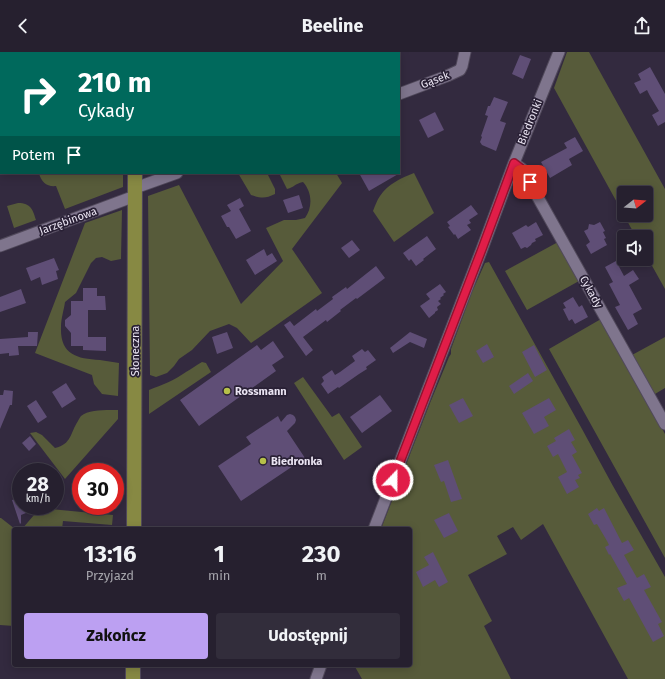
<!DOCTYPE html>
<html lang="pl">
<meta charset="utf-8">
<style>
body{margin:0;font-family:"Fira Sans",sans-serif;background:#322d3b;color:#f1f3f6;height:100vh;display:flex;flex-direction:column;font-size:15px;white-space:nowrap}
*{box-sizing:border-box;margin:0}
p{font-size:13px;color:#a4a3aa}
.icon{flex:none;width:22px;height:22px;fill:none;stroke:currentColor;stroke-width:2;stroke-linecap:round;stroke-linejoin:round}
.map{position:relative;flex:1;overflow:hidden}
.details{position:absolute;left:12px;top:475px;width:400px;height:140px;display:flex;flex-direction:column;background:#26202f;border-radius:4px;box-shadow:0 2px 10px #0003,0 0 0 1px #423e4b}
.details>*{flex:none}
.guide{position:absolute;left:0px;top:0px;width:400px;height:122px;box-shadow:0 2px 10px #0003,0 0 0 1px #423e4b;background:#00695c;color:#fff;overflow:hidden}
.needle{width:26px;rotate:73deg}
.tools{position:absolute;left:617px;top:134px;display:grid;gap:8px}
.tools a{display:grid;place-items:center;width:36px;height:36px;border-radius:4px;background:#26202f;box-shadow:0 2px 10px #0003,0 0 0 1px #423e4b;font-size:20px}
.speed{position:absolute;left:12px;top:411px;display:flex;gap:8px;font-size:20px;font-weight:700;text-align:center}
.speed>*{display:grid;place-content:center;width:52px;height:52px;border-radius:50%;background:#26202f;box-shadow:0 2px 10px #0003,0 0 0 1px #423e4b;line-height:1}
.speed small{font-size:10px;font-weight:400}
.speed .limit{border:6px solid #d22;background:#fff;color:#111}
.pin{position:absolute;display:grid;place-items:center;width:34px;height:34px;color:#fff;margin:-17px;border-radius:8px;box-shadow:0 2px 6px #0006}
.me{position:absolute;width:44px;margin:-22px;rotate:22deg;stroke-linejoin:round;filter:drop-shadow(0 0 3px #0008)}
.turn{display:flex;align-items:center;gap:14px;height:84px;padding:0 12px;font-size:18px}
.turn .icon{width:52px;height:52px;stroke-width:2.5}
.turn b{display:block;font-size:28px;line-height:34px}
.then{display:flex;align-items:center;height:38px;padding:0 12px;background:#0003;gap:8px;font-size:15px}
.eta{display:flex;justify-content:space-evenly;align-items:center;height:68px;text-align:center}
.eta b{font-size:24px;font-weight:700;line-height:28px}
.button{display:flex;gap:8px;margin-top:auto;padding:8px 12px}
.button a{flex:1;height:46px;border-radius:4px;background:#bca0f2;color:#111;font-size:16px;font-weight:700;line-height:46px;text-align:center}
.button a+a{background:#322d3b;color:#f1f3f6}
header{display:flex;justify-content:space-between;align-items:center;height:52px;padding:0 12px;background:#26202f;font-size:18px;font-weight:700}
.map>svg:first-child{display:block}
.green{fill:#575b3a;fill-rule:evenodd}
.building{fill:#5f4e76}
.lines{fill:none;stroke-linecap:round;stroke-linejoin:round}
.minor-casing{stroke:#51495b;stroke-width:13}
.major-casing{stroke:#51495b;stroke-width:16}
.minor{stroke:#7f758d;stroke-width:11}
.major{stroke:#878943;stroke-width:14}
.route-casing{stroke:#92132f;stroke-width:10}
.route{stroke:#e11d48;stroke-width:7}
.poi-dot{fill:#b6c149;stroke:#292035;stroke-width:1.5}
.labels{text-anchor:middle;dominant-baseline:central;stroke-width:3.5;stroke-linejoin:round;paint-order:stroke}
.street-label{font-size:11px;fill:#eae4f2;stroke:#292035}
.poi-label{font-size:11px;font-weight:bold;fill:#eae4f2;stroke:#292035;text-anchor:start}
</style>
<header><svg class="icon" aria-label="back" viewBox="0 0 24 24"><path d="M15 5l-7 7 7 7"/></svg>Beeline<svg class="icon" aria-label="share" viewBox="0 0 24 24"><path d="M12 15V3M7 8l5-5 5 5M5 13v7h14v-7"/></svg></header>
<div class="map">
<svg width="665" height="627" viewBox="0 0 665 627">
<rect width="100%" height="100%" fill="#332a3f"/>
<!-- green -->
<path class="green" d="M567 0H589L665 137V237L646 203V185H636L554 36ZM624 141H646V163H624Z
M39 121H123V135L65 157 56 134C47 135 41 130 39 121Z
M238 121H267L275 137V142C265 147 261 146 251 143Z
M279 121H336L342 131 292 197 322 241 251 291 237 276 229 272 210 279 192 298 179 307 174 314 167 321 156 325 150 323 148 144 179 133 241 252 283 209 266 176 284 168H296L305 166C313 155 312 140 303 130 294 132 295 135 287 137Z
M414 121 434 161 394 190 373 159C375 154 377 148 380 144 388 132 401 126 414 121Z
M18 151C31 151 33 158 36 168L14 176 7 154Z
M122 158 121 207 111 209 102 205 96 206 91 211 76 241 65 250C64 258 61 266 61 275 60 302 76 307 100 308 106 309 113 310 119 311L118 344 102 342 94 332 92 323 35 301 85 171Z
M558 190 579 229 527 258 505 219Z
M489 210 582 377 613 434 665 525V627H628L543 472 521 488 513 475 497 484 507 502 468 523 492 569 484 574 511 627H362L354 613H410V477H381L430 351 449 305 451 302V297L472 240 485 211Z
M601 267 665 382V506L549 297Z
M665 285V336L655 342 632 303Z
M202 310 206 311 211 320 149 362V338C162 333 175 328 186 320 192 317 196 313 202 310Z
M303 325 332 365 339 361 362 395 344 408 294 331Z
M118 358V367L65 427 30 381 36 380 42 383 55 396C72 392 70 381 78 369 79 367 80 365 81 364 89 357 108 358 118 358Z
M40 456 113 463 112 473 63 469 62 477H22Z
M0 466H1L15 477H14V574L0 573Z"/>
<!-- building -->
<path class="building" d="M520 3 531 7 523 27 512 22Z
M650 15 665 42V71V70L658 74 652 63 659 59 650 44 647 38 640 42 634 31 641 28 638 22Z
M494 45 508 50 500 69 506 71 496 99 482 93 480 90 482 85 481 84 488 64 485 63 488 54H490Z
M435 60 444 78 428 86 419 68Z
M575 85 583 99 569 107 572 113 550 126 541 110 567 96 564 91Z
M359 121H400L369 139Z
M299 143 303 156 288 161 283 148Z
M240 146 244 154 239 157 251 179 236 187 229 175H227L221 164 231 159 227 153Z
M471 153 478 162 469 168 471 171 467 173 471 178 458 187 455 182 454 183 448 175 450 174 447 170Z
M536 170 543 183 535 187 536 189 532 191 531 193 527 196 525 195 521 197 512 181 526 173 528 175Z
M600 170 605 179 603 180 606 186 604 187 607 193 591 202 586 193 590 190 584 179 588 177 589 172 594 173Z
M427 184 436 197 423 207 424 208 416 214 411 207 409 209 403 201Z
M352 188 360 198 349 206 341 196Z
M264 197 267 204 272 201 277 209 255 223 246 208Z
M54 206 59 218 56 219 58 227 42 233 40 225 31 229 26 216Z
M616 209 624 224 633 218 639 227 629 233 642 257 633 262 638 272 628 278 615 255 620 253 609 232 613 230 605 215Z
M376 214 385 226 357 247 356 246 340 258 341 259 327 270 326 268 303 285 313 298 306 304 284 273 290 269 294 274 316 257 317 259 333 247 332 245 346 235 347 237Z
M440 232 446 240 443 242 444 243 440 246 441 247 438 249 441 252 437 255 438 258 435 260V261L429 266 420 254 430 247 426 242Z
M83 236H97V244H105L106 258H88V285H106V299L83 298V294H71V281L65 274V268L71 263V249H83Z
M21 237 26 251 0 260V245Z
M573 245 579 255 582 253 588 265 575 272 572 267 569 269 563 257 566 256 563 251Z
M28 280H38L37 294H18L19 303 9 304V301L0 302V287L28 285Z
M227 280 233 296 217 302 212 285Z
M410 280 427 287 424 296 410 290 393 301 390 296Z
M273 289 284 305 272 313 276 319 199 374 180 348 257 293 261 298Z
M487 292 494 305 483 311 476 299Z
M534 293 547 318 535 325 522 300Z
M362 297 365 300 368 298 376 308 366 315 367 317 359 322 339 336 338 335 328 342 321 332 324 329 322 325 332 318 335 323 340 320 355 309 352 304Z
M528 321 533 329 514 342 509 334Z
M66 331 76 347 62 356 52 340Z
M4 338 13 339 12 353H10L0 377V343H3Z
M380 343 392 359 362 381 350 365Z
M463 346 473 364 459 371 449 353Z
M549 346 556 358 544 365 549 374 534 382 522 361Z
M36 348 47 365 38 371 27 354Z
M290 362 293 363 295 365 296 368 295 371 287 379 305 406 241 449 218 414 251 392 246 385 278 364 281 370 287 363Z
M569 377 575 388 571 390 577 400 572 403 582 421 578 423 580 426 575 428 579 435 567 442 558 425 567 420 558 402 553 405 547 394 556 389 554 386Z
M30 384 36 392 29 399 22 391Z
M448 408 462 447 451 450 444 429 441 430 434 413Z
M21 445V454H24L26 461 21 463V471L20 472 12 448Z
M597 456 599 459 604 456 622 491 628 488 634 498 624 503 637 526 644 522 651 535 644 538 662 570 658 572 664 584 653 590 629 546 624 549 617 536 627 532 610 502 609 503 605 495 609 493 607 489 597 472 594 473 588 462Z
M449 461 458 479 444 486 434 468Z
M433 500 448 530 439 535 435 528 423 535 416 520 429 513 424 505Z"/>
<g class="lines">
<!-- minor casing -->
<g class="minor-casing">
<path id="minor" d="M263 0V1
M399 42 447 24 460 18 462 14 465 0
M514 111 522 117 665 372
M135 136 177 121
M0 194 135 144
M374 477 482 197 514 111 559 0
M316 627 321 613"/>
</g>
<!-- major casing -->
<g class="major-casing">
<path id="major" d="M134 0V1
M134 477 135 121
M133 613V627"/>
</g>
<!-- minor -->
<use href="#minor" class="minor"/>
<!-- major -->
<use href="#major" class="major"/>
</g>
<g class="lines">
<!-- route casing -->
<g class="route-casing">
<path id="route" d="M393 428 482 197 514 111 522 117 530 130"/>
</g>
<!-- route -->
<use href="#route" class="route"/>
</g>
<!-- markers -->
<g class="poi-dot">
<circle cx="227" cy="339" r="4"/>
<circle cx="263" cy="409" r="4"/>
</g>
<g class="labels">
<!-- street labels -->
<g class="street-label">
<text transform="translate(435 28) rotate(-21)">Gąsek</text>
<text transform="translate(530 70) rotate(-68)">Biedronki</text>
<text transform="translate(68 169) rotate(-20)">Jarzębinowa</text>
<text transform="translate(591 240) rotate(61)">Cykady</text>
<text transform="translate(135 299) rotate(-90)">Słoneczna</text>
</g>
<!-- poi labels -->
<g class="poi-label">
<text x="235" y="339">Rossmann</text>
<text x="271" y="409">Biedronka</text>
</g>
</g>
</svg>
<div class="tools">
<a><svg class="needle" viewBox="-14 -14 28 28"><path d="M0-13l5 13h-10z" fill="#e53935"/><path d="M0 13l5-13h-10z" fill="#a4a3aa"/></svg></a>
<a><svg class="icon" aria-label="sound" viewBox="0 0 24 24"><path d="M4 9h4l5-4v14l-5-4H4zM17 9q2 3 0 6"/></svg></a>
</div>
<div class="speed"><div>28<small>km/h</small></div><div class="limit">30</div></div>
<div class="pin" style="left:530px;top:130px;background:#d93025"><svg class="icon" aria-label="arrive" viewBox="0 0 24 24"><path d="M6 21V4h12l-3 4 3 4H6"/></svg></div>
<svg class="me" style="left:393px;top:428px" viewBox="-20 -20 40 40"><circle r="17" fill="#e11d48" stroke="#fff" stroke-width="3"/><path d="M0-11L8 9 0 5-8 9z" fill="#fff"/></svg>
<div class="guide">
<div class="turn"><svg class="icon" aria-label="right" viewBox="0 0 24 24"><path d="M7 20v-9h11M14 6l5 5-5 5"/></svg><div><b>210 m</b>Cykady</div></div>
<div class="then">Potem<svg class="icon" aria-label="arrive" viewBox="0 0 24 24"><path d="M6 21V4h12l-3 4 3 4H6"/></svg></div>
</div>
<section class="details">
<div class="eta">
<div><b>13:16</b><p>Przyjazd</p></div>
<div><b>1</b><p>min</p></div>
<div><b>230</b><p>m</p></div>
</div>
<div class="button"><a>Zakończ</a><a>Udostępnij</a></div>
</section>
</div>
